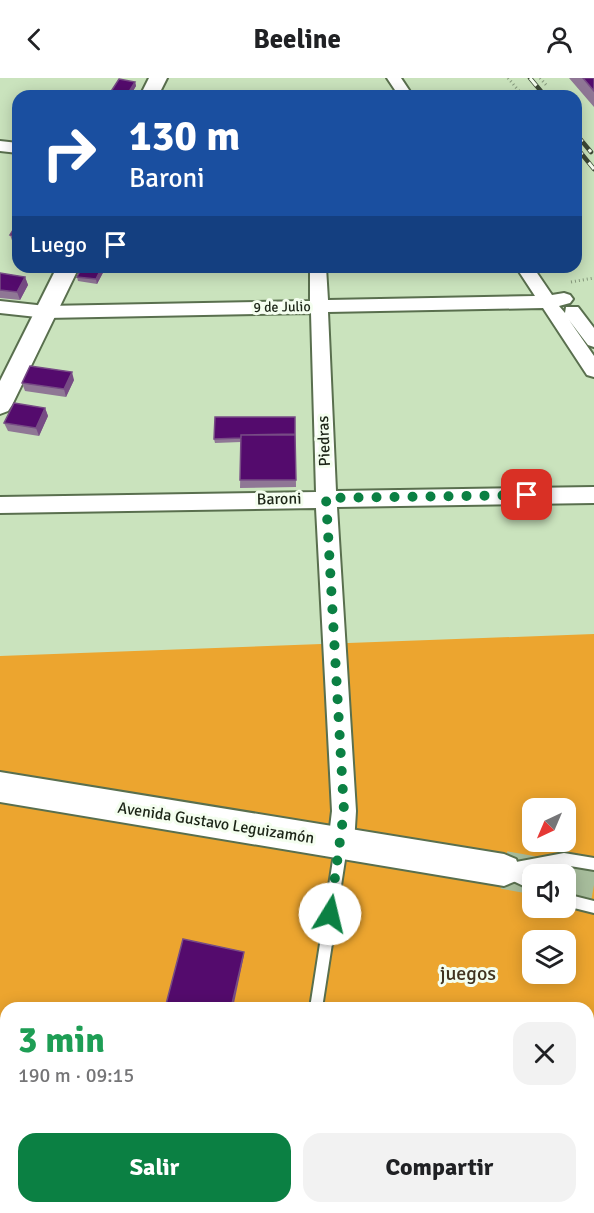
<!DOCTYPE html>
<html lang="es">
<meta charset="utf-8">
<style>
body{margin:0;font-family:Signika,sans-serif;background:#f2f2f2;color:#202124;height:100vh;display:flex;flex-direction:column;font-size:22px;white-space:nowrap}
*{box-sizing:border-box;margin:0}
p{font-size:20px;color:#757577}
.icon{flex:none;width:33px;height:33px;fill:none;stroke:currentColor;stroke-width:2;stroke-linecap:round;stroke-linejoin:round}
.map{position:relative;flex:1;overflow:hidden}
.sheet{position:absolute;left:0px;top:924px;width:594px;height:212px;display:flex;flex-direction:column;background:#fff;border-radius:18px 18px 0 0;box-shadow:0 3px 15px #0003}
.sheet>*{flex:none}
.hud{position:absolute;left:12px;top:12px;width:570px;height:183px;border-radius:18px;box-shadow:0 3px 15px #0003;background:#1a4fa0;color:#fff;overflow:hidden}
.needle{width:39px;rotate:224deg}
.tools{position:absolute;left:522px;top:720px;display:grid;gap:12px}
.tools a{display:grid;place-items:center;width:54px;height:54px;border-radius:12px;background:#fff;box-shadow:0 3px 15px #0003;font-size:30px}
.pin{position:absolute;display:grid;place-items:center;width:51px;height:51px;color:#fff;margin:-26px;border-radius:12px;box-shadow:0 3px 9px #0006}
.me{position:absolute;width:66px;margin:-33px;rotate:9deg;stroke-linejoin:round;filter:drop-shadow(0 0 4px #0008)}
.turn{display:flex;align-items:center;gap:21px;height:126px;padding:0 18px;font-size:27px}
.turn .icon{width:78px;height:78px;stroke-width:2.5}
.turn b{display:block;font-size:42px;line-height:51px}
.then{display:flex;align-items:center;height:57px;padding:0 18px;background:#0003;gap:12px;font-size:22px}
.round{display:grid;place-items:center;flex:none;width:63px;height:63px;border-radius:18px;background:#f2f2f2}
.overview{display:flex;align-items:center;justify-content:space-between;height:102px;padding:0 18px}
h1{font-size:36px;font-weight:800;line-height:45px;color:#1e9e55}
.action{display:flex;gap:12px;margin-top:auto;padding:12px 18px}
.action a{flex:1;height:69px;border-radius:18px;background:#0b8043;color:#fff;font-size:24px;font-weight:800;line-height:69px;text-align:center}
.action a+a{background:#f2f2f2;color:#202124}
header{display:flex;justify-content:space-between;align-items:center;height:78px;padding:0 18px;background:#fff;font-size:27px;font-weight:800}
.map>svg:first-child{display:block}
.green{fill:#eca52f;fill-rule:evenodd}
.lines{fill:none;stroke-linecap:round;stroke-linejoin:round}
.secondary-tunnel{stroke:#a7bd9c;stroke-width:38;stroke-dasharray:38 19;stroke-linecap:butt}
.service-casing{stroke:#596f4e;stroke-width:4}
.minor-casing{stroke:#596f4e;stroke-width:4}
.tertiary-casing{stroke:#596f4e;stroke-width:4}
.path{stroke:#86997c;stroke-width:3;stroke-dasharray:1 3;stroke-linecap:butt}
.service{fill:#fff;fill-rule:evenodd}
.minor{fill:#fff;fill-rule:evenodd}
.tertiary{fill:#fff;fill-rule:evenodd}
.rail-casing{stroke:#3c4836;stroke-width:4.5}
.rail{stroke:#f4feef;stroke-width:3;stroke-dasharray:10;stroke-linecap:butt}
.wall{fill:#8f7795}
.shaded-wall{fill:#774c85}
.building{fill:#540b6d;stroke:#774c85;stroke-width:1.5}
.route{stroke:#0b8043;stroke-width:10;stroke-dasharray:0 18}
.labels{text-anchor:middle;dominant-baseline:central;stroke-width:6;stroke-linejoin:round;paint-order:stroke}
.far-street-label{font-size:14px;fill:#1b2416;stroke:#f4feef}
.street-label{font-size:16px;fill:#1b2416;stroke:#f4feef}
.near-park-label{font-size:20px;fill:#413320;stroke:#f4feef}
</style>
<header><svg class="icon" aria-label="back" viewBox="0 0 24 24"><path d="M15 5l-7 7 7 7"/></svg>Beeline<svg class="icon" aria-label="person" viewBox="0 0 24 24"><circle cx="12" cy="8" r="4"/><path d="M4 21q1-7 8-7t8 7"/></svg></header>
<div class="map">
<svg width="594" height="1135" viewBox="0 0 594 1135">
<rect width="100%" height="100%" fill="#cae3bd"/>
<!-- green -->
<path class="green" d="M594 556V1135H0V578ZM532 730H566V764H532ZM532 796H566V830H532ZM532 862H566V896H532ZM6 930H588V1130H6Z"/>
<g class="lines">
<!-- secondary-tunnel -->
<path class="secondary-tunnel" d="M504 792 532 797
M566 802 594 807"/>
<!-- service casing -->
<g class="service-casing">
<path id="service" d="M341 763 345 765 347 769 322 930H310L335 769 337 765Z
M564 775 594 780V792L564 787 522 795 532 800V812L503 798 500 792 502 788 506 786Z
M566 816 594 823V835L566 828Z
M279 1130H293L292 1135H278Z"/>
</g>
<!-- minor casing -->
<g class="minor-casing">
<path id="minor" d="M387 0H401L413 18H399Z
M0 63 18 65V75L0 73Z
M310 189H326L328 222 535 218 516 189H533L552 217 564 215 570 217 573 221 570 225 559 228 565 235 566 229H578L594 250V269L588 267 569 242 594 278V299L587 297 543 230 328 234 336 413 594 409V425L337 429 356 733 354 766 350 775 341 778 332 775 328 766 332 733 316 430 0 435V419L316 414 311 235 46 240 0 235V223L46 228 310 223Z"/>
</g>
<!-- tertiary casing -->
<g class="tertiary-casing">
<path id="tertiary" d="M149 0H167L158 18H140Z
M57 189H79L12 327 8 333 0 336V303Z
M0 694 504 776 516 781 520 792 516 803 504 808 0 724Z"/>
</g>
<!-- path -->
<path class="path" d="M508 0 519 13
M540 0 547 8
M571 204 594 200"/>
<!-- service -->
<use href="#service" class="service"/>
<!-- minor -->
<use href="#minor" class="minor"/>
<!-- tertiary -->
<use href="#tertiary" class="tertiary"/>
<!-- rail casing -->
<g class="rail-casing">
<path id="rail" d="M530 0 545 18
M576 56 591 74
M576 69 594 91"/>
</g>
<!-- rail -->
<use href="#rail" class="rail"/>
</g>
<!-- wall -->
<path class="wall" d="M569 0H594V29Z
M135 4 136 8 130 18H111L110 15Z
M18 144V166L13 165 10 157Z
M106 189 97 206 78 203 77 199Z
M0 195 25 199 28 207 20 222 0 220Z
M74 302 66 319 25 313 22 305Z
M45 330 48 338 39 358 8 353 4 345Z
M295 339 296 409 240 410 241 364 215 365 214 361Z"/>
<!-- shaded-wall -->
<path class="shaded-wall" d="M135 4 136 8 130 18H127Z
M102 189H106L97 206 96 201Z
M25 199 28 207 20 222 17 214Z
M72 294 74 302 66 319 64 311Z
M45 330 48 338 39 358 36 350Z
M244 874V877L233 930H231Z"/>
<!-- building -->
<path class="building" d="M583 0H594V13Z
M119 1 135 4 127 17 110 15Z
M18 144V158L10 157Z
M82 189H102L96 201 77 199Z
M0 195 25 199 17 214 0 212Z
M30 288 72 294 64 311 22 305Z
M14 325 45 330 36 350 4 345Z
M215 339H295V357H241V360L214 361Z
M295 356 296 402H240L241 357Z
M183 861 244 874 231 930H165Z"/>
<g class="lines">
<!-- route -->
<path class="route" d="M330 836 344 733 326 420 527 417"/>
</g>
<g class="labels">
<!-- far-street labels -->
<g class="far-street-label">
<text transform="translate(282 229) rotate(-1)">9 de Julio</text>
</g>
<!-- street labels -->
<g class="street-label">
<text transform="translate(324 363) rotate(-92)">Piedras</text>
<text transform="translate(279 421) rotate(-1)">Baroni</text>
<text transform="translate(216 745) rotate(9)">Avenida Gustavo Leguizamón</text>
</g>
<!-- near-park labels -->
<g class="near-park-label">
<text x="468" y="895">juegos</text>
</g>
</g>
</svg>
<div class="tools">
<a><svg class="needle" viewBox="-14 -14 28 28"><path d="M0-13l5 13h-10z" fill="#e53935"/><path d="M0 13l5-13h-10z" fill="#757577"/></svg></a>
<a><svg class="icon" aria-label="sound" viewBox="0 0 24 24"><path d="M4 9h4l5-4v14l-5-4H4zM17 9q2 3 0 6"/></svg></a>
<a><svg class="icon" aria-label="layers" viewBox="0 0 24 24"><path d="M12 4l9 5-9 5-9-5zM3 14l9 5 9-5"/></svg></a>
</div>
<div class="pin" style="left:527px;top:417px;background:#d93025"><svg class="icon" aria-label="arrive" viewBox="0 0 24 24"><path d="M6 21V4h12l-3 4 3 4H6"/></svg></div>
<svg class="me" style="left:330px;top:836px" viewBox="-20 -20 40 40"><circle r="19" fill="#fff"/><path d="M0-13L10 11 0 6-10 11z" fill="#0b8043"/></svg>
<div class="hud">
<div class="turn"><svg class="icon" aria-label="right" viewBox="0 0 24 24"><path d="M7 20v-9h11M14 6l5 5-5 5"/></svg><div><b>130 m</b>Baroni</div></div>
<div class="then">Luego<svg class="icon" aria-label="arrive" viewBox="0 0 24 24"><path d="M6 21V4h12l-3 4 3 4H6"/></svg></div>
</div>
<section class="sheet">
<div class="overview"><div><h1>3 min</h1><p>190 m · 09:15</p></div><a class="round"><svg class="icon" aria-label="close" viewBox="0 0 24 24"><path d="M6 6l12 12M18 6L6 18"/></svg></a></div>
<div class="action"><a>Salir</a><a>Compartir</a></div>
</section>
</div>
